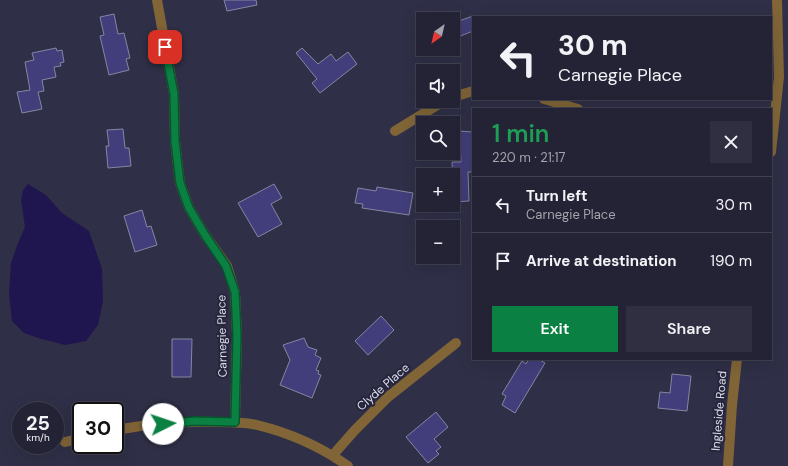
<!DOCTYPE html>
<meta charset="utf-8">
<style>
body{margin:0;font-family:"DM Sans",sans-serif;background:#2f2f41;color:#f1f3f6;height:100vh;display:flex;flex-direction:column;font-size:15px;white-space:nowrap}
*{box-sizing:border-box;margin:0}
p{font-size:13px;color:#a3a4ad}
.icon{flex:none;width:22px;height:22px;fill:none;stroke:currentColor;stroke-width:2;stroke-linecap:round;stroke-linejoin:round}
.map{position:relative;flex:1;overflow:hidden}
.panel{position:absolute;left:472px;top:108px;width:300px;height:252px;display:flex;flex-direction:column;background:#232335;border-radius:0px;box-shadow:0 4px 16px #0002,0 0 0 1px #404050}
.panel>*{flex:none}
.guide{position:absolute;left:472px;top:16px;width:300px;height:84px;border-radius:0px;box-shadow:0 4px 16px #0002,0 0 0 1px #404050;background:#232335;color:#f1f3f6;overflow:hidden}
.needle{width:26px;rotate:214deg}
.fabs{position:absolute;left:416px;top:12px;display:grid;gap:8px}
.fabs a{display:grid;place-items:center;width:44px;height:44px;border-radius:0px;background:#232335;box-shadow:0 4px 16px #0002,0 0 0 1px #404050;font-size:20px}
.speed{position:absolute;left:12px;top:402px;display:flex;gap:8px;font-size:20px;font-weight:700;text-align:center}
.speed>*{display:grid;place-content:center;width:52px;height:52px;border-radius:50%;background:#232335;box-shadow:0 4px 16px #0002,0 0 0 1px #404050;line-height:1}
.speed small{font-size:10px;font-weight:400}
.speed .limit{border:2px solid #111;border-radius:6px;background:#fff;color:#111}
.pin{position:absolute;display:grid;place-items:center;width:34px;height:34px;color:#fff;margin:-17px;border-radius:8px;box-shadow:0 2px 6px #0006}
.me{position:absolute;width:44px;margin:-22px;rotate:86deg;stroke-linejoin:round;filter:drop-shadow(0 0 3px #0008)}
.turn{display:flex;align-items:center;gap:14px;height:84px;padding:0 20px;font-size:18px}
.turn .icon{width:52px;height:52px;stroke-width:2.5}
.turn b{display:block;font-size:28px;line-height:34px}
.round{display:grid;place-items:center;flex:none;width:42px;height:42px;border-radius:0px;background:#2f2f41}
.overview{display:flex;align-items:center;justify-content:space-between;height:68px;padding:0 20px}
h1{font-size:24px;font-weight:600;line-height:30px;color:#1e9e55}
.primary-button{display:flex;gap:8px;margin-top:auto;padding:8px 20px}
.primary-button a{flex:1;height:46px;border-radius:0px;background:#0b8043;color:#fff;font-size:16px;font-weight:600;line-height:46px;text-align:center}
.primary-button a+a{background:#2f2f41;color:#f1f3f6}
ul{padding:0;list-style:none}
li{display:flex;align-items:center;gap:12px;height:56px;padding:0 20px;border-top:1px solid #404050}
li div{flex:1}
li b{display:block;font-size:15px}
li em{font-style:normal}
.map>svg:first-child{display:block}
.water{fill:#1f1650}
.building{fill:#423e7b;stroke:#8586a2}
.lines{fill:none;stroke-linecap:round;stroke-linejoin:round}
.street{stroke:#816537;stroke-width:10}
.route-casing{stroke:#07532c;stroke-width:10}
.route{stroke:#0b8043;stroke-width:7}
.labels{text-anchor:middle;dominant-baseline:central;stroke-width:4;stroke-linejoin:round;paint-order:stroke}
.street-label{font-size:12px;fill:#dadbeb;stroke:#26253c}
</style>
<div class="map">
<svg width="788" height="466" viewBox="0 0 788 466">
<rect width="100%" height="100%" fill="#2f2f47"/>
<!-- water -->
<path class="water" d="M28 184 46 195 62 213 89 231 102 269 103 301 98 325 86 341 65 345 38 338 24 333 12 321 9 294 11 263 18 243 25 227 21 200 23 190Z"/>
<!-- building -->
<path class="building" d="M224 0H256L257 5 227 11Z
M114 14 118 34 124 33 130 58 126 59 129 70 109 75 100 36 104 35 100 17Z
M473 16V31L453 39V23Z
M56 48 57 51 62 50 64 62 60 63 61 66 54 67 56 77 42 80 44 91 38 92 42 109 22 113 17 92 30 90 25 62 34 60 32 53Z
M302 48 318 64 331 54 336 61 348 52 357 64 320 93 312 83 317 79 296 53Z
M123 129 125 148H129L131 166 108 168 106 146H109L107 130Z
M459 131 473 132V172H468L469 201 454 202 452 162H461Z
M274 184 282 198 271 204 282 224 258 237 238 203Z
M377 187 413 193 409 215 362 208 363 204 355 203 358 188 376 191Z
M142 210 147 227 151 226 157 245 135 252 124 216Z
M381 316 394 330 368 355 355 341Z
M304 338 308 347 317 350 315 355 321 358 316 370 319 371 318 374 321 375 312 398 280 385 290 360 283 345Z
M172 339H192L191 377H172Z
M529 359H538L545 363 515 413 502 405 506 396 502 394 522 361 526 364Z
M672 374 691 376 687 411 658 408 660 392 670 393Z
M436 412 448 427 434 439 441 447 436 451 439 454 428 463 406 437Z"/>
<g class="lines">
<!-- street -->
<path class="street" d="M157 0 174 94 175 141 180 183 189 208 205 235 227 266 235 292 237 335 235 422
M453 97 473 91
M544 99 578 109
M395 131 444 101
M771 152 779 77 777 0
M115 430C149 424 183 421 218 422 231 422 244 422 257 425 290 433 321 447 348 466
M65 442 81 438
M333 455 355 430 388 397 456 343
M728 466 732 405 737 359"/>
</g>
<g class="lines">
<!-- route casing -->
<g class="route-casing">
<path id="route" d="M163 424 195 421 235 422 237 335 235 292 226 266 205 235 189 208 180 183 175 141 174 94 165 47"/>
</g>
<!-- route -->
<use href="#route" class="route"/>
</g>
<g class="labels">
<!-- street labels -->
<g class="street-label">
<text transform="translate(222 336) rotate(-91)">Carnegie Place</text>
<text transform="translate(383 387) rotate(-41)">Clyde Place</text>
<text transform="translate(719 411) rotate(-85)">Ingleside Road</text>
</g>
</g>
</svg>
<div class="fabs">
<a><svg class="needle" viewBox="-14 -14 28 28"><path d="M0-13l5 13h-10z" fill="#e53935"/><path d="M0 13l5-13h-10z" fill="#a3a4ad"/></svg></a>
<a><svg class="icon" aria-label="sound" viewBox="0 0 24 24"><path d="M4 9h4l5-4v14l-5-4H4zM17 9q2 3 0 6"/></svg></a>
<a><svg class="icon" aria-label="search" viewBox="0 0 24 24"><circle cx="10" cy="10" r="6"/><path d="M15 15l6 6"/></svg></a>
<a>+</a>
<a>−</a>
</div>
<div class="speed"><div>25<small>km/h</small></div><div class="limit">30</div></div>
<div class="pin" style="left:165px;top:47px;background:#d93025"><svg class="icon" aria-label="arrive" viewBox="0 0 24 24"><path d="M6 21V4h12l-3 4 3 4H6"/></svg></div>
<svg class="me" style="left:163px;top:424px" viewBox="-20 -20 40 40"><circle r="19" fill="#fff"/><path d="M0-13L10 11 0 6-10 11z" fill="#0b8043"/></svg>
<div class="guide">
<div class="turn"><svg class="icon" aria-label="left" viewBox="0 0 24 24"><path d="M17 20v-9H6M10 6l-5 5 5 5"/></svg><div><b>30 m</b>Carnegie Place</div></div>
</div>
<section class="panel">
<div class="overview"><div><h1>1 min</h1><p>220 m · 21:17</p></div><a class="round"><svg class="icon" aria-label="close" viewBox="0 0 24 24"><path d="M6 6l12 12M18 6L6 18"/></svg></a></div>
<ul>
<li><svg class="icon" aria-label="left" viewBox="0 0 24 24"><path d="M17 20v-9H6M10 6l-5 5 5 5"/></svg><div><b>Turn left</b><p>Carnegie Place</p></div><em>30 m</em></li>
<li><svg class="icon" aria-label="arrive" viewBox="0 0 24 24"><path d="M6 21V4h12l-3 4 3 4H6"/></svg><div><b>Arrive at destination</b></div><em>190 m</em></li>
</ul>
<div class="primary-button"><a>Exit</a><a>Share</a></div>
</section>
</div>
